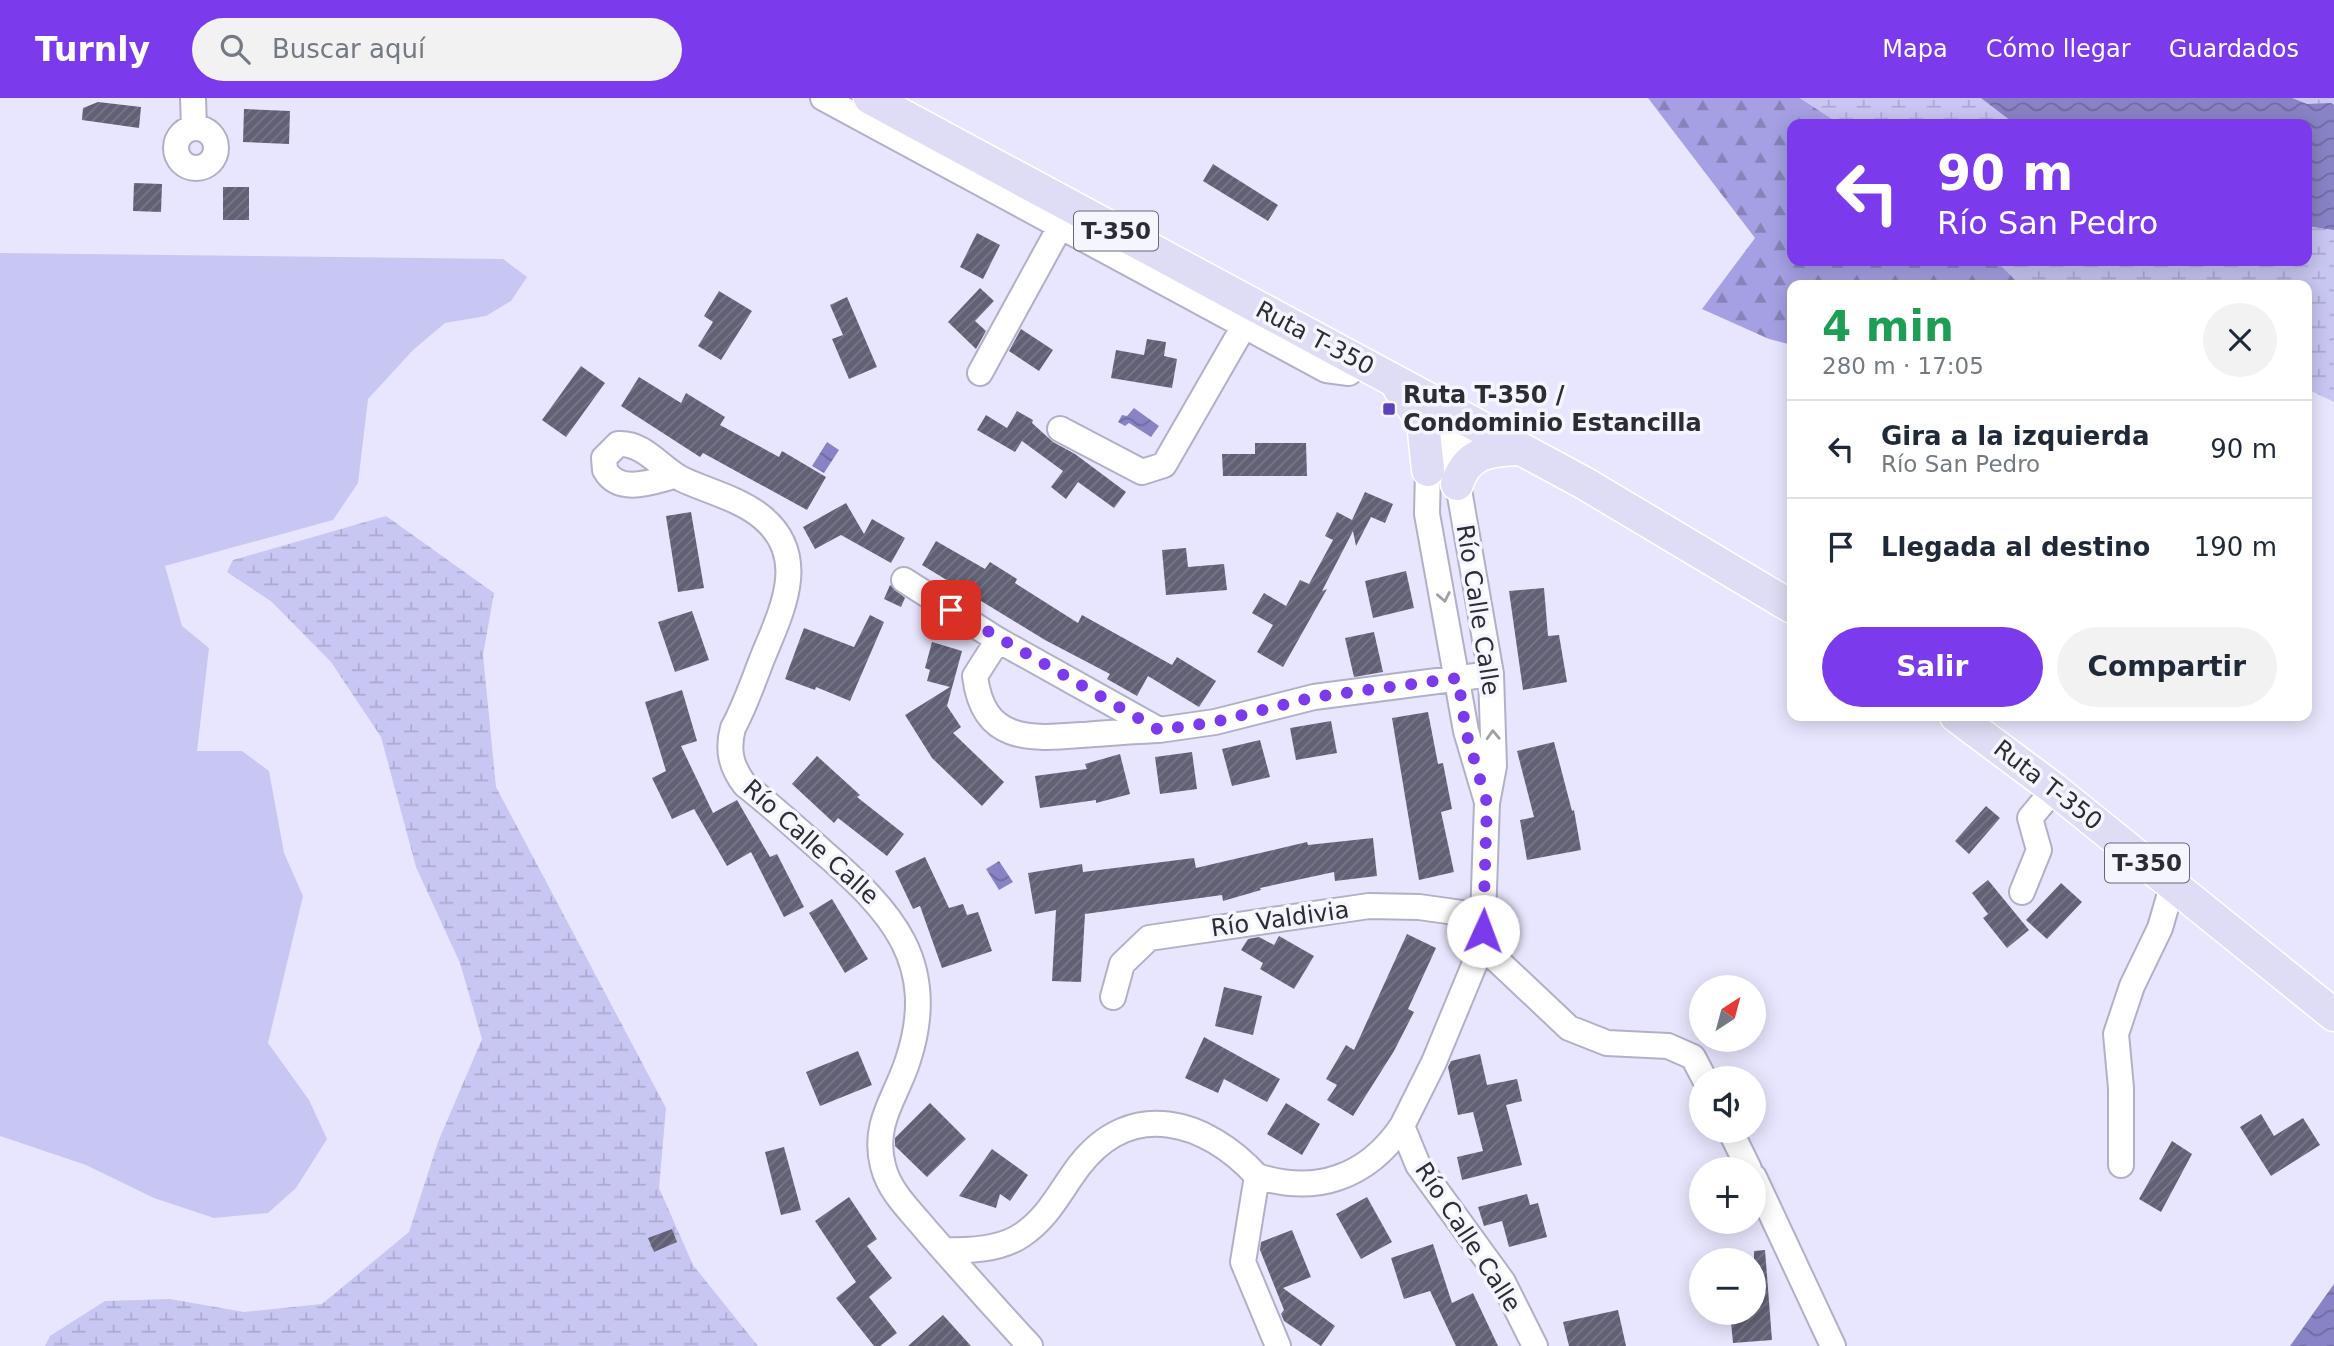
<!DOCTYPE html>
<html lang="es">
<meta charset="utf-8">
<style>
body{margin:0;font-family:"DejaVu Sans",sans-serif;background:#f2f2f3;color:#1f2937;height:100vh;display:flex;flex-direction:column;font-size:26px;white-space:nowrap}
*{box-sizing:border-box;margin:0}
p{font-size:23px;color:#747a83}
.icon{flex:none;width:38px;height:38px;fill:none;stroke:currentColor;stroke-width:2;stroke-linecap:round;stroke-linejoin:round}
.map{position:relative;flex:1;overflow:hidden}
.side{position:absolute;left:1787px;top:182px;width:525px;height:441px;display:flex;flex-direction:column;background:#fff;border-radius:14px;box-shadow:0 4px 18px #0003}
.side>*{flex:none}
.banner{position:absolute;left:1787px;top:21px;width:525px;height:147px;border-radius:14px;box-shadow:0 4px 18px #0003;background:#7c3aed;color:#fff;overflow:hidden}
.needle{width:46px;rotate:36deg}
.buttons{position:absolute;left:1689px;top:877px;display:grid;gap:14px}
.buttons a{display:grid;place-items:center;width:77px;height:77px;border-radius:50%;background:#fff;box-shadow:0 4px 18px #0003;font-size:35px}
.pin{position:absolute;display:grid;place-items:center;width:60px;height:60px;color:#fff;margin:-30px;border-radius:14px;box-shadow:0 4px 10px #0006}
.me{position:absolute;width:77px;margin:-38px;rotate:2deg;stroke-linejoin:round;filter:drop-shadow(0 0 5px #0008)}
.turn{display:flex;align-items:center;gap:24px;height:147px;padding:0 35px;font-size:32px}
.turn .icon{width:91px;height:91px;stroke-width:2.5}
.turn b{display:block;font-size:49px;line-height:60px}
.round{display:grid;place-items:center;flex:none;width:74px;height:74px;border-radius:37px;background:#f2f2f3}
.headline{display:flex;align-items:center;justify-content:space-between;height:119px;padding:0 35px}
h1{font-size:42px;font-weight:800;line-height:52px;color:#1e9e55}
.primary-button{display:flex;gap:14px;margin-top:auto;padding:14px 35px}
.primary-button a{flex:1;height:80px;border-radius:42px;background:#7c3aed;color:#fff;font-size:28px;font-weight:800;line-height:80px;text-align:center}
.primary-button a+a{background:#f2f2f3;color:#1f2937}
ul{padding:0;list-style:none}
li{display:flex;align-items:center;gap:21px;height:98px;padding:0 35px;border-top:2px solid #e0e1e3}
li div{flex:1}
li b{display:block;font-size:26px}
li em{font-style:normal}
header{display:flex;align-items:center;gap:42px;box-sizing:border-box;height:98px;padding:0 35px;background:#7c3aed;color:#fff}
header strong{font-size:33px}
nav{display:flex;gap:38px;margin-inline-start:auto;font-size:24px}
.search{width:490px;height:63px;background:#f2f2f3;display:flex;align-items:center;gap:18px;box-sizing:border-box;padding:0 24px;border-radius:38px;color:#747a83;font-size:26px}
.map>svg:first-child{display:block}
.green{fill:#c8c6f2}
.forest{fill:url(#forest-firs)}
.wetland{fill:url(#wetland-marsh)}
.water{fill:url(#water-waves)}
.building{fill:url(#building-hatch)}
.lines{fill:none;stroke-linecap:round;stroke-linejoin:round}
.minor-casing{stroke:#b1b0c7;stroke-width:28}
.major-casing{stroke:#fff;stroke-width:35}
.minor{stroke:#fff;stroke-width:24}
.major{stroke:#dfddf5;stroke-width:32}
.oneway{stroke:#a0a0a4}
.route{stroke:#7c3aed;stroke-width:12;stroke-dasharray:0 21.6}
.poi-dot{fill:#5b42ba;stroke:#f5f5ff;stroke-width:2.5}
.labels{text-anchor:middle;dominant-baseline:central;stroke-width:7;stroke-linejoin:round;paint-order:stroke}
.shield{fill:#f5f5ff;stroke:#686872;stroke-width:2}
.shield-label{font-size:23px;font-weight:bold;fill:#2c2c35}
.street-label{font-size:24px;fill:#2c2c35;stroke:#f5f5ff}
.poi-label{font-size:24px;font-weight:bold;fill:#2c2c35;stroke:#f5f5ff;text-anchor:start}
</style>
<header>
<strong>Turnly</strong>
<div class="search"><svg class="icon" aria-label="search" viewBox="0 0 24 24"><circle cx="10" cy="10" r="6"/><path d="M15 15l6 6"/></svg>Buscar aquí</div>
<nav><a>Mapa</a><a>Cómo llegar</a><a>Guardados</a></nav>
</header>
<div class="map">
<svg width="2334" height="1248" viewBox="0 0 2334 1248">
<defs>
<pattern id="forest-firs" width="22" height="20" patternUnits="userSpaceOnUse" patternTransform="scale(1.75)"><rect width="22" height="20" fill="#a5a0e3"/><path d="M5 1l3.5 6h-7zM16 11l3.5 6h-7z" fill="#8783b9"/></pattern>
<pattern id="wetland-marsh" width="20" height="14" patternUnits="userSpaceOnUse" patternTransform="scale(1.75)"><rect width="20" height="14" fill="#c8c6f2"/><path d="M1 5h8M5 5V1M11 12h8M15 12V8" fill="none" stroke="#acaad0"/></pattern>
<pattern id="water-waves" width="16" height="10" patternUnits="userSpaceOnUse" patternTransform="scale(1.75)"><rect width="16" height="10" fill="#8883c4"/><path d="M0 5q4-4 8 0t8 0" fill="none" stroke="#6f6ba0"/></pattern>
<pattern id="building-hatch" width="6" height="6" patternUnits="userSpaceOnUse" patternTransform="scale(1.75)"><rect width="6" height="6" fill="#616075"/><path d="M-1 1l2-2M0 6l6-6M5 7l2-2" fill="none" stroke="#797888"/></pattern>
</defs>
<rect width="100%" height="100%" fill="#e7e6fe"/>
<!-- green -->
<path class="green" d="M0 155 503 161 527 179 511 203 486 218 445 225 413 252 368 301 358 385 333 422 165 468 182 528 209 550 197 653H242L269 673 284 755 303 798 268 945 309 1002 327 1041 296 1090 268 1115 214 1120 154 1100 86 1067 0 1038Z"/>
<!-- forest -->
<path class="forest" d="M1648 0H1800L1840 26H1792V163H1996L2021 187H1792V247L1769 241 1702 211 1755 140Z"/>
<!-- wetland -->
<path class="wetland" d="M1800 0H2334V304L2307 291 2306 187H2021L1996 163H2306V26H1840Z
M386 418 494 495 483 557 496 689 666 1010 659 1090 693 1167 758 1248H45L50 1238 105 1203 170 1201 244 1214 322 1206 409 1134 438 1044 482 941 460 865 416 769 381 639 331 564 272 504 227 474 233 462Z"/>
<!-- water -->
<path class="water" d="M1981 0H2292L2307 6 2331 5 2334 7V132L2307 128 2306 26H2015Z
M1134 310 1159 328 1151 339 1129 325 1125 328 1118 324 1122 317 1127 318Z
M827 344 839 352 824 375 812 368Z
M999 763 1013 784 999 792 986 771Z
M2334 1186V1248H2290Z"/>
<!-- building -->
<path class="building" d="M98 4 141 9 139 30 82 22 83 10Z
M244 11 290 13 289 46 243 44Z
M1213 66 1278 107 1268 123 1203 83Z
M134 85 162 86 161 114 133 113Z
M223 89H249V122H223Z
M977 135 1000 147 983 181 960 169Z
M980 190 994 203 975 223 986 233 976 251 948 224Z
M719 193 752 213 721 262 698 248 713 224 704 218Z
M847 199 877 269 849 281 832 241 843 237 830 207Z
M1021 231 1053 252 1039 273 1009 253Z
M1147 241 1166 244 1164 258 1177 261 1172 290 1111 280 1116 252 1144 257Z
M581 268 605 285 566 339 542 322Z
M639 279 681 305 686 295 725 319 720 327 779 359 782 353 826 379 807 412 703 355 700 359 621 308Z
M1017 313 1033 322 1032 325 1053 344 1075 356 1126 394 1114 410 1078 384 1066 401 1051 389 1063 373 1022 343 1015 354 977 332 986 317 1007 330Z
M1255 345H1306L1307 378H1223L1222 356H1255Z
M1365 394 1393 406 1385 425 1371 419 1356 448 1353 433 1322 493 1327 491 1283 569 1257 554 1273 527 1252 515 1264 495 1286 508 1300 482 1309 486 1333 442 1325 438 1337 414 1352 422Z
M846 405 864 436 872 421 905 440 891 465 841 437 815 451 803 429Z
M691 414 704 490 678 494 666 418Z
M936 443 985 471 990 464 1017 481 1015 485 1078 525 1082 517 1172 567 1177 559 1216 583 1199 609 1148 578 1137 598 1107 581 1110 576 1045 542 922 467Z
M1186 450 1188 469 1224 466 1227 492 1166 497 1162 452Z
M1406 473 1414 510 1373 520 1365 483Z
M890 487 905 500 901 509 884 501Z
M1544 490 1548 538 1559 537 1567 584 1523 592 1509 493Z
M692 513 709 562 675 574 658 524Z
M870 517 884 524 850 603 816 589 815 592 785 581 804 530 854 549Z
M1374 534 1383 574 1354 579 1345 540Z
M932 544 962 553 947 608 961 629 953 635 1004 684 982 708 932 660 905 617 950 589 927 583 930 572 925 570Z
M682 592 697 643 681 648 713 715 737 702 770 759 777 756 804 809 784 819 751 754 727 768 694 711 672 721 652 680 666 673 645 604Z
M1428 614 1438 666 1443 665 1452 711 1441 714 1454 774 1419 782 1392 620Z
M1331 623 1337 655 1296 662 1290 630Z
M1260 642 1270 679 1232 688 1222 651Z
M1554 644 1572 713 1574 712 1581 752 1527 762 1520 722 1534 719 1517 653Z
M1192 654 1197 691 1160 696 1155 659Z
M1120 656 1130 696 1096 705V702L1040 710 1035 678 1087 671 1085 666Z
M817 658 860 697 857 699 904 736 887 758 838 720 834 725 792 686Z
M1986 708 2000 720 1969 756 1955 743Z
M1373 740 1377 778 1335 783 1334 774 1260 790 1261 792 1223 803 1222 797 1085 816 1081 884 1052 883 1056 812 1035 816 1028 775 1082 766 1083 774 1194 760 1196 770 1307 744 1308 747Z
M925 759 949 810 963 806 967 817 978 814 992 853 942 870 920 808 913 811 895 773Z
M1988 782 2029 832 2007 850 1983 820 1988 816 1972 795Z
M2061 785 2082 804 2047 841 2026 822Z
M832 801 868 861 845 875 809 815Z
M1407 836 1436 850 1408 911 1414 914 1394 953 1353 1018 1327 1002 1337 987 1326 981 1346 947 1354 952Z
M1279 838 1314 858 1294 891 1260 871 1263 865 1241 852 1248 841 1259 839 1274 847Z
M1224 889 1262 898 1253 937 1215 928Z
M1204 939 1280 981 1267 1004 1224 981 1218 995 1185 980Z
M858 953 872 987 820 1008 806 974Z
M1480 956 1487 987 1517 981 1522 1003 1506 1007 1522 1067 1462 1082 1457 1059 1483 1053 1473 1014 1458 1017 1448 969 1451 963Z
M930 1005 966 1041 927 1079 895 1048V1040Z
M1286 1005 1320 1026 1302 1057 1267 1036Z
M2261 1016 2274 1038 2303 1020 2320 1047 2271 1078 2240 1029Z
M2172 1043 2192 1056 2161 1114 2139 1101Z
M784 1049 801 1112 781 1117 765 1054Z
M992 1051 1028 1077 1010 1103 1000 1096 996 1110 959 1098Z
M1527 1096 1530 1107 1538 1105 1547 1139 1509 1149 1502 1123 1484 1128 1478 1109Z
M849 1099 877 1141 867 1148 892 1180 869 1199 897 1235 880 1248H874L836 1200 856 1184 815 1123Z
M1367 1099 1392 1144 1361 1161 1336 1116Z
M672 1131 677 1144 654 1154 648 1140Z
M1292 1132 1311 1179 1283 1190 1335 1228 1321 1248 1284 1223 1281 1216 1284 1212 1260 1152 1261 1144Z
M1433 1146 1452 1205 1473 1195 1498 1248H1456L1430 1193 1404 1201 1391 1160Z
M1765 1152 1772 1242 1733 1245 1730 1214H1754V1153Z
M1618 1212 1626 1248H1569L1563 1224Z
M943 1217 971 1248H908Z"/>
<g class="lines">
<!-- minor casing -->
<g class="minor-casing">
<path id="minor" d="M193 0 194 30
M823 0 1326 272 1349 275 1362 265
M176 50a20 20 0 1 1 40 0a20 20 0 1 1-40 0Z
M980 275 1060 129
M1448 312 1428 372 1427 416 1466 633 1487 704
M1470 323 1458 343 1454 363 1491 576 1494 668 1487 705 1482 848 1434 964 1402 1028 1418 1067 1503 1184 1535 1248
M1060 331 1142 374 1164 367 1244 228
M674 378C652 384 619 397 605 372L604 360 618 346C646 344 663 374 686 383 711 394 742 402 763 420 810 460 781 514 762 561 753 584 745 608 733 630 727 652 731 669 745 687 772 708 797 731 822 753 891 813 940 864 908 962 896 1000 872 1025 883 1068 890 1095 910 1112 927 1133 961 1172 995 1210 1030 1248
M904 482 998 542 1159 632 1215 624 1314 599 1491 576
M998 542 975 578C983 645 1030 641 1082 637 1108 635 1133 633 1159 632
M2022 794 2039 752 2030 720 2054 691
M1482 848 1569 930 1607 945 1668 948 1693 959 1704 980
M1113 899 1122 866 1149 840 1369 808 1419 809 1483 818
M1730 1032 1749 1071
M2121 1067V990L2116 936 2132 888 2160 830 2173 785
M1257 1078C1315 1097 1367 1080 1402 1028
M1754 1079 1833 1248
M944 1152C969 1153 1000 1152 1022 1137 1049 1119 1060 1093 1079 1068 1131 1000 1206 1022 1257 1078L1243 1164 1278 1248"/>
</g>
<!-- major casing -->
<g class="major-casing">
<path id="major" d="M870 0 1584 385 1792 509
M1399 290 1423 324 1428 372
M1457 386C1467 354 1490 352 1520 351
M1956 618 2054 691 2334 917"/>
</g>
<!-- minor -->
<use href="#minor" class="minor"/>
<!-- major -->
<use href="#major" class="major"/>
</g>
<!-- one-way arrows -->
<defs><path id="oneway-chevron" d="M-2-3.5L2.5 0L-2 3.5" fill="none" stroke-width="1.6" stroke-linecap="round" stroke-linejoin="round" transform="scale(1.75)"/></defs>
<g class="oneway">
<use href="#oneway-chevron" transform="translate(1444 499) rotate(79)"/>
<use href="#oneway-chevron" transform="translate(1493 637) rotate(-92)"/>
</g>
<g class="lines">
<!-- route -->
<path class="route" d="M951 512 1159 632 1215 624 1314 599 1458 580 1466 634 1487 705 1483 833"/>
</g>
<!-- markers -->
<rect class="poi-dot" x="1382" y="304" width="14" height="14" rx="3.5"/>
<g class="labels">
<!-- shield labels -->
<g class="shield">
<rect x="1074" y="113.5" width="84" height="39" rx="5"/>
<rect x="2105" y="745.5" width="84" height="39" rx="5"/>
</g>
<g class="shield-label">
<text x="1116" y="133">T-350</text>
<text x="2147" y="765">T-350</text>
</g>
<!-- street labels -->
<g class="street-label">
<text transform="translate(1315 240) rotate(28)">Ruta T-350</text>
<text transform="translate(1478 512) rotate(81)">Río Calle Calle</text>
<text transform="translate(2048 687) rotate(38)">Ruta T-350</text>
<text transform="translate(811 744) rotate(42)">Río Calle Calle</text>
<text transform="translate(1280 821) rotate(-8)">Río Valdivia</text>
<text transform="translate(1468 1139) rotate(57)">Río Calle Calle</text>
</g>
<!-- poi labels -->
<g class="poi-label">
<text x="1403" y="297">Ruta T-350 /<tspan x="1403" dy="28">Condominio Estancilla</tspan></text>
</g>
</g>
</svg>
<div class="buttons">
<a><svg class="needle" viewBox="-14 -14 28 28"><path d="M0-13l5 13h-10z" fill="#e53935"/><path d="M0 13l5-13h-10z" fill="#747a83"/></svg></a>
<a><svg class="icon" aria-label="sound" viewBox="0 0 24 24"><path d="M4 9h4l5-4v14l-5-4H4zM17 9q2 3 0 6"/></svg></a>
<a>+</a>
<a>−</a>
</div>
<div class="pin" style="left:951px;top:512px;background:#d93025"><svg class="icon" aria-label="arrive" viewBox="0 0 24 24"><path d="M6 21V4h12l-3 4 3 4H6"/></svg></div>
<svg class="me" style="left:1483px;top:833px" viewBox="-20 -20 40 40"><circle r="19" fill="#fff"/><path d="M0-13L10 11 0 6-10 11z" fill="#7c3aed"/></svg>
<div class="banner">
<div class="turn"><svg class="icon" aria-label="left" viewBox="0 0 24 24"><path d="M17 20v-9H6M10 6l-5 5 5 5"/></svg><div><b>90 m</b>Río San Pedro</div></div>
</div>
<section class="side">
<div class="headline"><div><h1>4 min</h1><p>280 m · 17:05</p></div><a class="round"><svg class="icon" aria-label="close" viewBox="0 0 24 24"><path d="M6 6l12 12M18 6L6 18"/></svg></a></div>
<ul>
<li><svg class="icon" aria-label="left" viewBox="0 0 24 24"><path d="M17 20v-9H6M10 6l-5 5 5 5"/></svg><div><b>Gira a la izquierda</b><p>Río San Pedro</p></div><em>90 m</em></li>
<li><svg class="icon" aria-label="arrive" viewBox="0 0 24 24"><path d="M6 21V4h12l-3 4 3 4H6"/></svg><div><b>Llegada al destino</b></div><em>190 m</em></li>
</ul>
<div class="primary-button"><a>Salir</a><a>Compartir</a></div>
</section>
</div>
